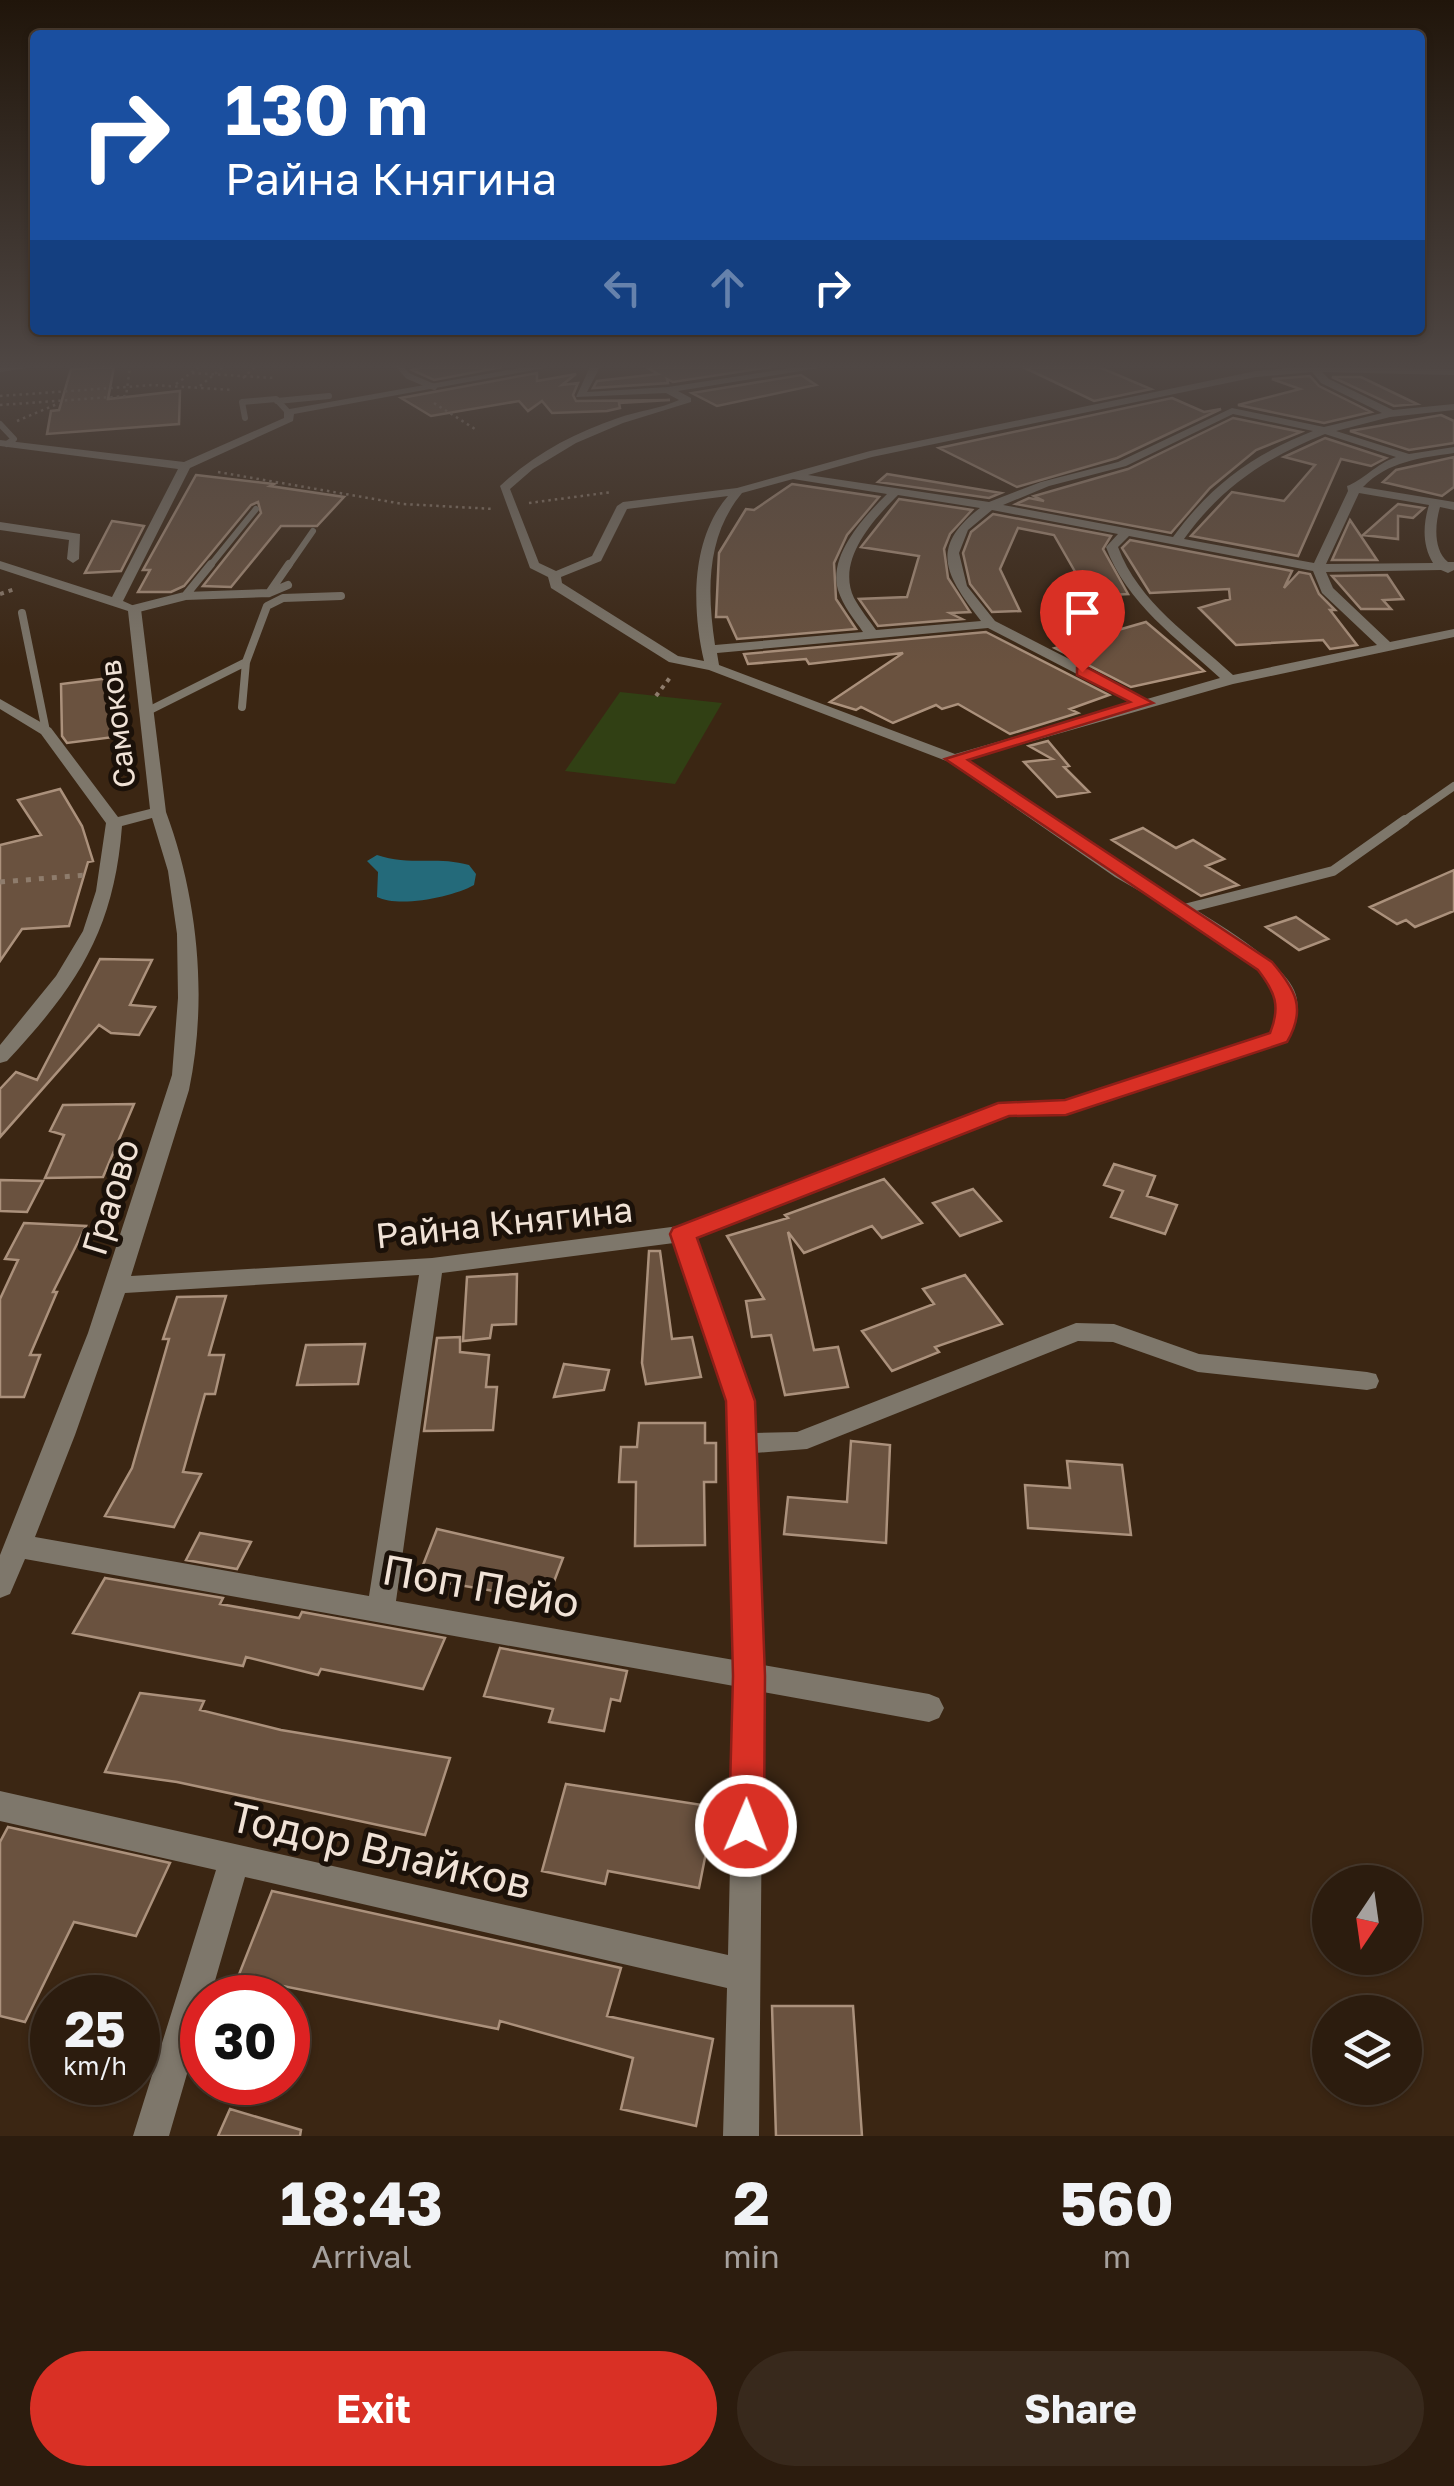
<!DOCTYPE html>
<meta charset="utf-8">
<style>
body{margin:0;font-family:"Golos Text",sans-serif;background:#38291c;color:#f1f3f6;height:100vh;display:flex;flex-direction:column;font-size:38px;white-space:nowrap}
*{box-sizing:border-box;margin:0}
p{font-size:32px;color:#a6a19e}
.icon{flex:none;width:55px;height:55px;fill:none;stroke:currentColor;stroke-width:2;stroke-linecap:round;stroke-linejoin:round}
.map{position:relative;height:2136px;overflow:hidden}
.drawer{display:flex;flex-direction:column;background:#2c1c0e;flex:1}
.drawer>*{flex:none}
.banner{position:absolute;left:30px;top:30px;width:1395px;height:305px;border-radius:10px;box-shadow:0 2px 8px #0004,0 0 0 2px #483a2e;background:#1a4fa0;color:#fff;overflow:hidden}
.needle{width:65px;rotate:193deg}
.fabs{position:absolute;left:1312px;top:1865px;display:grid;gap:20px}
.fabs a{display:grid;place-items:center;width:110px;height:110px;border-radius:50%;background:#2c1c0e;box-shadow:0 2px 8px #0004,0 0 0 2px #483a2e;font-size:50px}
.speed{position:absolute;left:30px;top:1975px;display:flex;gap:20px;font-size:50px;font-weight:700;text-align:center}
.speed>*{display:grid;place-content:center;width:130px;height:130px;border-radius:50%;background:#2c1c0e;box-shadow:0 2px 8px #0004,0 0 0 2px #483a2e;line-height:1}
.speed small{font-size:25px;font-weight:400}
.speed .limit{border:15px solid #d22;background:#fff;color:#111}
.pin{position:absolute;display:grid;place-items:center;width:85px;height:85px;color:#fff;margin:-102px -42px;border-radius:50% 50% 50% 0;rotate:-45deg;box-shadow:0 0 10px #0007}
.pin .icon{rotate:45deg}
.me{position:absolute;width:110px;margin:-55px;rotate:1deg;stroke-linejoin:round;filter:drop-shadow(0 0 8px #0008)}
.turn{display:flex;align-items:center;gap:35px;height:210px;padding:0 30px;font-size:45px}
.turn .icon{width:130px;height:130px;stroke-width:2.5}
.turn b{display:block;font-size:70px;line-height:85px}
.lanes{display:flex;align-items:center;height:95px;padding:0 30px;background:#0003;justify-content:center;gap:50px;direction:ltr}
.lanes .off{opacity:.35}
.eta{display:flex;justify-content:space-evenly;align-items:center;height:170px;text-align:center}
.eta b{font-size:60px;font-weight:700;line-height:70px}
.button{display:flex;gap:20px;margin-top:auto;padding:20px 30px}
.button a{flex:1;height:115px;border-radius:60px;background:#d93025;color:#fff;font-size:40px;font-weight:700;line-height:115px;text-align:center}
.button a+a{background:#38291c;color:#f1f3f6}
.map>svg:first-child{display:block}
.green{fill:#314014}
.water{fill:#246a7a}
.building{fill:#6a523f;stroke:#ab917c;stroke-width:2.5}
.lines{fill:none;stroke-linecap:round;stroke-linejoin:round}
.path-far2{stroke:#8e7c6c;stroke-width:2.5;stroke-dasharray:2.5 4;stroke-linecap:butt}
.path-far1{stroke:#8e7c6c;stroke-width:4;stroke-dasharray:4 5;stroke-linecap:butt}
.path{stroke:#8e7c6c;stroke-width:5;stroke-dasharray:5 8;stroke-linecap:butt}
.lane-far2{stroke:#7e776b;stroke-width:6}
.lane-far1{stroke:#7e776b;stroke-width:8}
.lane{stroke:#7e776b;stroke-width:10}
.street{fill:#7e776b;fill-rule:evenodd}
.route{fill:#d93025;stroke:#8d1f18;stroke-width:2.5}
.labels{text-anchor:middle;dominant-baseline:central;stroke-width:10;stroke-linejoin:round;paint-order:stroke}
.far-street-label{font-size:30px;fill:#f0e2d6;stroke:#1b1109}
.street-label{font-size:35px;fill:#f0e2d6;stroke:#1b1109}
.near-street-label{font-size:42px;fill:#f0e2d6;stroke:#1b1109}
</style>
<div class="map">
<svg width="1454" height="2136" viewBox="0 0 1454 2136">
<rect width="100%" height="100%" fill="#3b2613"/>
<!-- green -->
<path class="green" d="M620 692 722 703 675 784 565 771Z"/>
<!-- water -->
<path class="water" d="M377 855C409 866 438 856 469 865L476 874 474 885C453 897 399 908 377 897L378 872 367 861Z"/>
<!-- building -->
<path class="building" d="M114 367 108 399 180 391 179 424 47 434 51 411 59 410 71 369Z
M422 367H502L434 380 412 370Z
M646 367H771L673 382 667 379 668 383 593 388 597 381 658 374Z
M1023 367H1099L1151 389 1094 401Z
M537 373V381L576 374 562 385 578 383 573 395 576 401 670 400 619 403 620 408 607 411 552 413 542 401 528 411 519 401 431 416 401 398Z
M801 375 816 385 717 406 692 393Z
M1310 376 1319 386 1371 412 1324 423 1238 405 1300 389 1272 379Z
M1332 377H1361L1417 404 1394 406Z
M1172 398 1204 412 1221 409 1117 458 1017 487 939 448Z
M1441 415 1454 421V443L1409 450 1350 431Z
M1233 418 1301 432 1256 450 1210 488 1171 533 1016 504 1029 498 1044 501 1034 496 1128 469Z
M1325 438 1386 458 1371 466 1341 459 1298 556 1191 536 1232 492 1284 501 1315 465 1284 457Z
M1454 457V487L1442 496 1383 482 1396 470Z
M887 474 1001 493 989 498 878 482Z
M196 475 274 484 270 486 344 497 317 526H281L231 587 203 586 261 513 258 502 251 505 184 586 171 592H138L150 570H143Z
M792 484 879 497 847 535 834 563 836 599 856 629 737 639 727 617H716L719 553 746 509 754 510Z
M899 499 972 510 950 534 944 549 948 578 970 612 950 613 962 619 878 626 859 599 907 597 919 556 861 547Z
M1398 504 1424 508 1413 518 1398 516V539L1363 535Z
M993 514 1111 536 1103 549 1128 594 1089 596 1054 535 1018 528 1000 569 1020 611 992 612 970 584 963 553 971 532Z
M1350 520 1377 560H1332Z
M112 521 144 526 121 571 85 573Z
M1130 540 1292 571 1284 588 1299 572 1310 574 1319 594 1335 610H1330L1357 645 1330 649 1323 640 1236 645 1199 608 1230 599 1229 589 1150 593 1122 548Z
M1387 575 1403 599 1383 600 1391 609H1361L1332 576Z
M1146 622 1204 671 1131 687 1055 648Z
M986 632 1109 695 1070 709 1078 713 1010 734 958 704 942 709 936 705 893 723 861 707 856 710 830 702 903 653 809 664 806 659 748 664 744 654Z
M110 678 114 737 67 743 62 736 61 684Z
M1048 741 1069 766 1064 767 1089 792 1057 797 1024 762 1052 759 1029 746Z
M60 789 82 826 93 861 88 862 69 926 22 929 0 961V845L41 835 18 800Z
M1143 828 1176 848 1193 840 1224 859 1206 866 1238 885 1201 896 1112 840Z
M1454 870V911L1415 927 1406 920 1397 924 1370 907Z
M1296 917 1328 939 1299 950 1266 927Z
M100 959 152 960 130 1005 155 1007 139 1035 111 1033 99 1025 0 1137V1089L16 1072 37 1080Z
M134 1104 103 1177 45 1178 64 1135 50 1131 63 1105Z
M1114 1164 1155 1176 1147 1196 1177 1205 1165 1234 1111 1217 1123 1191 1104 1185Z
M884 1179 922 1223 882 1238 872 1226 804 1253 788 1232 814 1350 838 1347 848 1387 785 1395 771 1335 752 1337 746 1301 764 1299 727 1236 788 1218 785 1215Z
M0 1180 43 1181 27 1212 0 1211Z
M973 1189 1001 1221 960 1236 933 1203Z
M24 1223 86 1226 53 1292H57L30 1355H40L24 1397H0V1299L18 1260 5 1259Z
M649 1251H660L672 1339 692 1337 701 1377 646 1384 642 1363Z
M517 1274 516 1324 492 1325 490 1338 463 1341 467 1277Z
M965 1275 1002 1324 935 1347 939 1352 892 1371 862 1331 934 1304 923 1289Z
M226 1296 209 1355H224L215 1394H205L183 1472 201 1474 174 1527 105 1516 132 1468 169 1339H163L177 1297Z
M460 1337V1352L489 1355 486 1387H497L493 1430 424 1431 437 1338Z
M365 1344 358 1384 297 1385 306 1345Z
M564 1364 609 1370 604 1390 554 1397Z
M639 1423H705V1443H716V1482H704L705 1545 635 1546 636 1482H619L621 1447H637Z
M851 1441 890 1445 886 1543 784 1534 788 1497 847 1502Z
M1067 1461 1122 1465 1131 1535 1028 1528 1025 1485 1070 1488Z
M437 1529 563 1558 547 1600 418 1578Z
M200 1533 251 1542 237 1569 186 1560Z
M105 1578 223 1598 220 1604 299 1618 302 1612 445 1638 423 1689 321 1669 318 1675 246 1657 243 1666 73 1633Z
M500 1648 627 1671 620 1701 611 1699 604 1731 549 1722 553 1709 484 1696Z
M140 1693 204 1701 200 1710 281 1730 450 1758 425 1835 177 1782 105 1772Z
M566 1784 715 1807 699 1888 608 1871 605 1884 542 1871Z
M8 1827 170 1863 136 1936 74 1922 25 2022 0 2016V1842Z
M272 1891 621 1968 607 2016 713 2039 696 2126 621 2109 633 2058 500 2021 498 2029 238 1977Z
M772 2006H853L862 2136H776Z
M230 2109 301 2130 300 2136H218Z"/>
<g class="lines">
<!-- path-far2 -->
<path class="path-far2" d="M192 373 275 378
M243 378 255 367
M176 384 199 367
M200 386 223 367
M0 396 153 385 233 390
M434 403 475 429
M0 405 126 396 130 367
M17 421 57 404
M218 472 403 504 494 509
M529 503 612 492"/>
<!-- path-far1 -->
<path class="path-far1" d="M0 594 15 589
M656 696 672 675"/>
<!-- path -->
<path class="path" d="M0 882 86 875"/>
<!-- lane-far2 -->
<path class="lane-far2" d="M400 367 408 376 434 387
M277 401 329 396
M245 418 242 402 276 399 288 412
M0 424 14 439 7 444
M209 567 256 509
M288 567 313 531"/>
<!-- lane-far1 -->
<path class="lane-far1" d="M269 593 289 564
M185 596 211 564
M134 609 185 596 269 593 288 585
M22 613 46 731
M242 707 246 662 267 606 283 598 341 596
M146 712 246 662
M1401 823 1454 786"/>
<!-- lane -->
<path class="lane" d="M1184 909 1333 871 1405 820"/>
<!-- street -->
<path class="street" d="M0 367H34L0 372Z
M526 367H550L294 414 293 421 190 468 123 601 141 609 166 812C198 898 208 999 189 1090L131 1276 432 1258 679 1226 1000 1103 1066 1101 1271 1033 1278 1014 1276 992 1258 970 1178 913 1115 877 949 762 709 670 669 662 551 588 548 577 530 568 500 486C534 454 574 433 618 418 638 411 659 409 679 400L666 393 576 397 590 367H600L587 392 668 387 798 367H825L678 391 691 398V402L623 423 576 443 533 469 510 489 539 563 556 571 592 556 617 506 623 502 737 488 870 451 1256 371 1298 367 1454 369V375L1322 372 1329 379 1393 410 1454 404V410L1390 417 1336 431 1409 454 1454 447V453C1421 458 1388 461 1363 487L1454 502V510L1440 507C1435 524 1433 550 1448 562H1454V570L1448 573 1441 570 1326 572 1333 588 1390 642 1454 629V637L1233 684 966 760C1019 796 1072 835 1126 869 1166 894 1275 949 1294 990 1302 1007 1295 1026 1286 1041L1067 1115H1009L695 1238 753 1401 755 1433 797 1432 1076 1323 1114 1324 1199 1354 1367 1372 1376 1374 1379 1381 1376 1388 1367 1390 1198 1372 1113 1342 1078 1341 807 1449 755 1453 763 1665 929 1694 939 1698 944 1708 939 1718 929 1722 763 1692 759 2136H723L727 1988 245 1877 210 1998H202V2022L169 2136H133L216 1870 0 1821V1791L728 1955 734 1686 25 1559 10 1594 0 1598V1555L88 1333 172 1075 178 998 177 934 168 871 152 818 122 826C114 931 77 986 7 1061L0 1063V1045L56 976 83 931 96 891 106 823 41 734 0 709V699L51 728 118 817 150 809 128 611 0 569V561L112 597 178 469 0 446V440L184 462 284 418V410ZM1312 372 1321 383 1382 413 1324 427 1232 408 1118 462 1041 482 989 502 808 475 872 457 1256 377ZM1233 414 1313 431C1252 455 1212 484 1173 537L1003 505 1049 486 1126 466ZM1325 434 1396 457C1376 464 1362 481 1347 486L1348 491 1314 563 1184 539C1221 487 1267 457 1325 434ZM793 479 887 494C864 517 828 555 838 590 843 606 854 619 863 632L715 645C707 592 706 536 742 493ZM1359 493 1429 505C1423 524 1422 545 1433 563L1326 564ZM898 495 980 508C928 548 946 576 981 621L876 630C869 620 860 609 854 598 836 560 873 520 898 495ZM728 496C690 540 692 609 704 661L678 656 562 583 561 577 601 561 627 509ZM992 510 1118 534 1106 547C1126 603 1178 639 1220 678L1147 699 995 621 967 586 959 553 968 530ZM1129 536 1313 571 1322 593 1377 645 1233 675C1192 637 1138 602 1118 547ZM988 628 1133 703 955 754 719 665 717 653ZM674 1243 729 1401 734 1660 396 1601 442 1273ZM419 1275 369 1596 35 1537 75 1435 125 1293Z
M0 522 80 534 79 559 73 563 67 559 69 540 0 530Z"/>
</g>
<!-- sky -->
<linearGradient id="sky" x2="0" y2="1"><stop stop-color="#20150a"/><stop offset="0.55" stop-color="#4f4744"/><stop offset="1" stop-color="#4f4744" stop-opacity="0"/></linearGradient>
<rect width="1454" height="666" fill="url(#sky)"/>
<!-- route -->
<path class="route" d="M1077 668H1088L1153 703 968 760 1272 962C1295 989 1307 1008 1287 1042L1066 1115 1009 1116 697 1238 755 1401 765 1676 764 1826 759 1838 746 1843 734 1838 729 1826 733 1676 726 1401 670 1234 673 1228 998 1103 1065 1100 1270 1033C1281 1006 1275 992 1258 970L945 759 1130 702 1077 675Z"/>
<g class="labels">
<!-- far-street labels -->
<g class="far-street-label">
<text transform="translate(117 724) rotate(-97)">Самоков</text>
</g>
<!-- street labels -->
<g class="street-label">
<text transform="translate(110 1197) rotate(-73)">Граово</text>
<text transform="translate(504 1222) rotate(-6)">Райна Княгина</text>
</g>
<!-- near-street labels -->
<g class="near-street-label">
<text transform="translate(481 1585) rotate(10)">Поп Пейо</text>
<text transform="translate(381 1849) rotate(13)">Тодор Влайков</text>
</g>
</g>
</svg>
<div class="fabs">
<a><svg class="needle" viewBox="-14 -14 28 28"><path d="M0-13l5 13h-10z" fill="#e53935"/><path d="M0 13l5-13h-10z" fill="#a6a19e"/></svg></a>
<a><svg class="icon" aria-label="layers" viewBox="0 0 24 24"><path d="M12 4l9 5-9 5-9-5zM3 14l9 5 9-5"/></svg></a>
</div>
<div class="speed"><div>25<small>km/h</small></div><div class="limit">30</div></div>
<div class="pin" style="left:1082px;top:672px;background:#d93025"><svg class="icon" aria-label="arrive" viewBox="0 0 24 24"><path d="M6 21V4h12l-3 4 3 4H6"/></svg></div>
<svg class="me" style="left:746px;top:1826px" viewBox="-20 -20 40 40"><circle r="17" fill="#d93025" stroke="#fff" stroke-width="3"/><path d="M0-11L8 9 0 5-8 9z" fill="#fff"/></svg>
<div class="banner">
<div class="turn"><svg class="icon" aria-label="right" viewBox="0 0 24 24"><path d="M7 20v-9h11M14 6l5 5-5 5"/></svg><div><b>130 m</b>Райна Княгина</div></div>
<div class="lanes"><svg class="icon off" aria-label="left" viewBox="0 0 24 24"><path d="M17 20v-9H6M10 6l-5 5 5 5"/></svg><svg class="icon off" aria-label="ahead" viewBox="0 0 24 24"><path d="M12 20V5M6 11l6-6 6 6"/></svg><svg class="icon" aria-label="right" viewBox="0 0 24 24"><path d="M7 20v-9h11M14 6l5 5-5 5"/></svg></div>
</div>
</div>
<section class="drawer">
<div class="eta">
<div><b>18:43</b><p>Arrival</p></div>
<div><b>2</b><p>min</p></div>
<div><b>560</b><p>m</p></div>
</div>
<div class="button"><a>Exit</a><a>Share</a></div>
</section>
